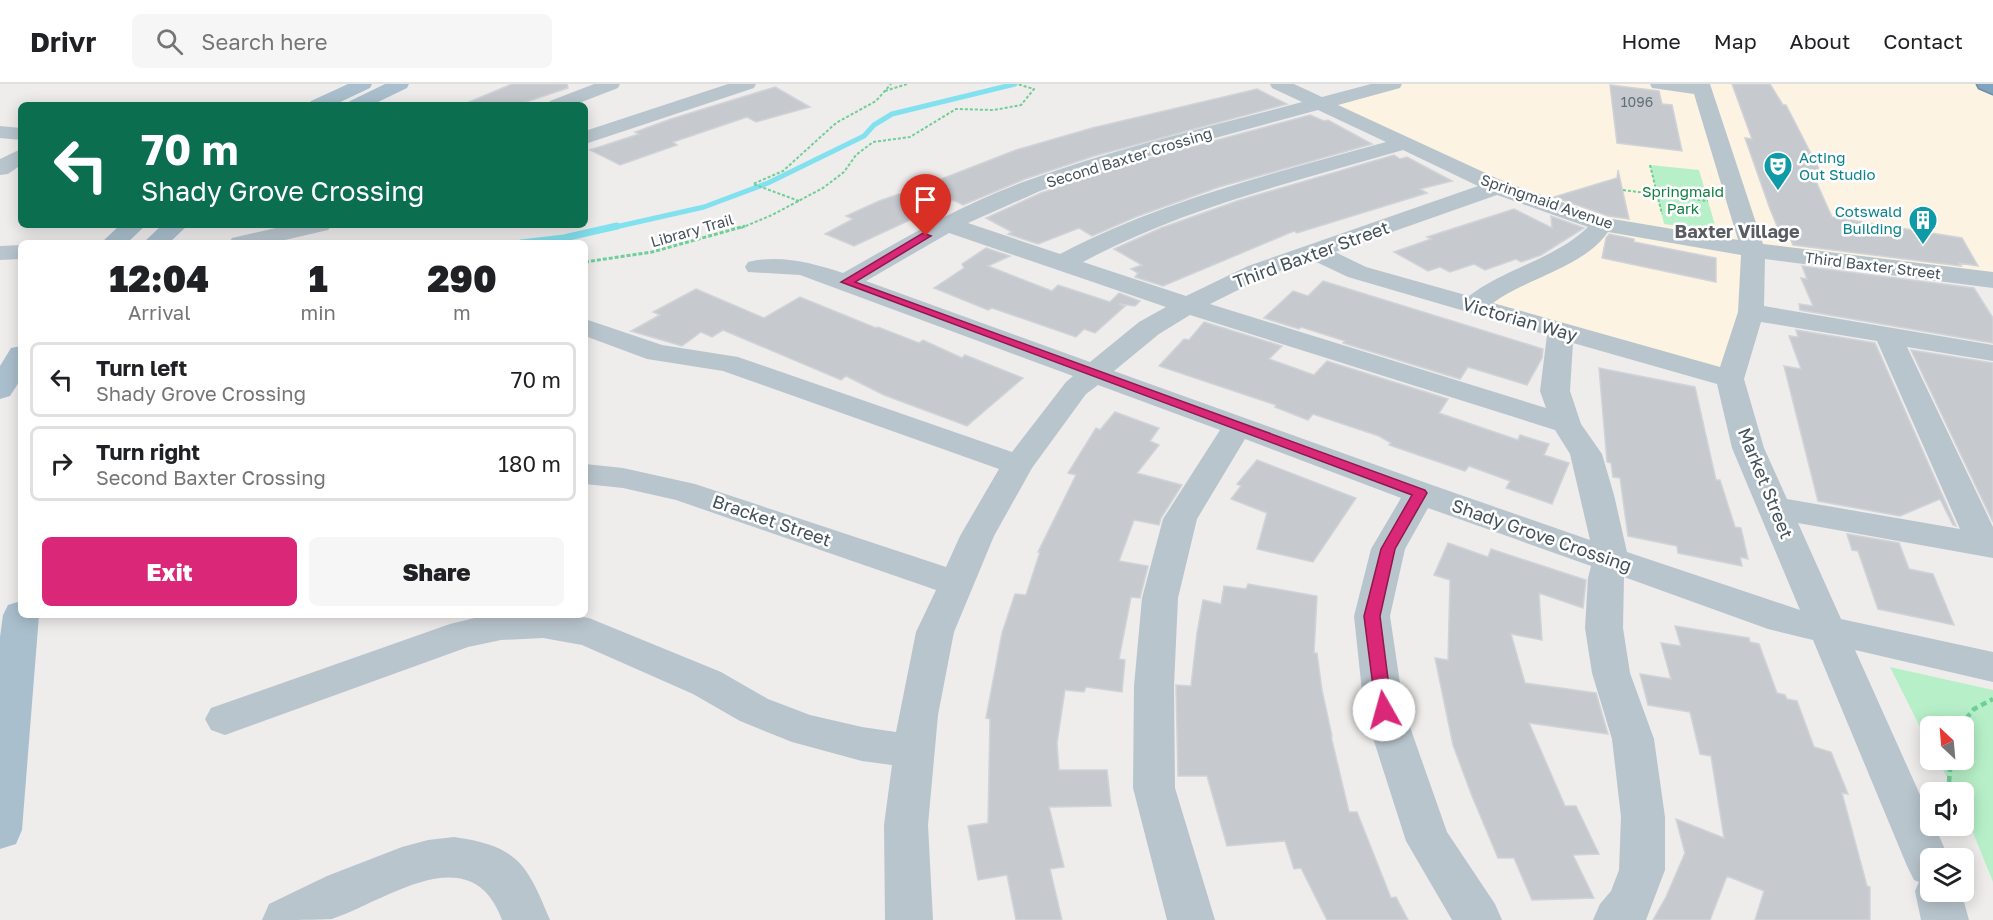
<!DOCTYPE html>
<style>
body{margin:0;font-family:"Golos Text",sans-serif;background:#f6f6f6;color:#202124;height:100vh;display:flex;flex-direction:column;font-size:22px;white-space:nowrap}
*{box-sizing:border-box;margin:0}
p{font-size:20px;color:#757577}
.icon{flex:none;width:33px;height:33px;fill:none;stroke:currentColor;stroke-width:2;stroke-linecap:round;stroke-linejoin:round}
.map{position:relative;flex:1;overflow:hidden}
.sheet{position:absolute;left:18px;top:156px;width:570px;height:378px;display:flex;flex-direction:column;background:#fff;border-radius:9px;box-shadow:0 3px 15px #0003}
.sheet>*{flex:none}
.hud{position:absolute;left:18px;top:18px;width:570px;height:126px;border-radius:9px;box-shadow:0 3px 15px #0003;background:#0b6e4f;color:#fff;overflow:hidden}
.needle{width:39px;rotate:334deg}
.fabs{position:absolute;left:1920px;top:632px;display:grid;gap:12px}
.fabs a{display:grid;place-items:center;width:54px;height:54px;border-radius:9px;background:#fff;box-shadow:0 3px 15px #0003;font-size:30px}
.pin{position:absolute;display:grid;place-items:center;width:51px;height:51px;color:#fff;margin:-62px -26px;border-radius:50% 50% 50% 0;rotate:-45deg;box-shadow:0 0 6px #0007}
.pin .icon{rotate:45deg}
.me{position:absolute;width:66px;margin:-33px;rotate:353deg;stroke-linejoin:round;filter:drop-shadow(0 0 4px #0008)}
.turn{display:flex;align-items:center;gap:21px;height:126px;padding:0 24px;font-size:27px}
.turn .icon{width:78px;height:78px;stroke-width:2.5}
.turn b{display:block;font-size:42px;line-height:51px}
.eta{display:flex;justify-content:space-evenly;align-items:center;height:102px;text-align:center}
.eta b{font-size:36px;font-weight:800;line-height:42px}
.action{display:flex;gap:12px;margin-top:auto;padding:12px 24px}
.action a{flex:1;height:69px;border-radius:9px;background:#db2777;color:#fff;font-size:24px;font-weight:800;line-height:69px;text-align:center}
.action a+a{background:#f6f6f6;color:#202124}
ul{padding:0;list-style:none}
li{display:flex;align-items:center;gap:18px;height:75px;margin:0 12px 9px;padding:0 12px;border:3px solid #e0e0e0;border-radius:9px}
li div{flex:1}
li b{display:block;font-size:22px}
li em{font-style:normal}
header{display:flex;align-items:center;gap:36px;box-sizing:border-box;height:84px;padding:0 30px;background:#fff;border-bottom:2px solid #e0e0e0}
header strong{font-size:28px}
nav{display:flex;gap:33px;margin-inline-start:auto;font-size:21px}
.search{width:420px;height:54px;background:#f6f6f6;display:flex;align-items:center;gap:15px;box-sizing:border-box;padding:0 21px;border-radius:9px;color:#757577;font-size:22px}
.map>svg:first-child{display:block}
.commercial{fill:#fcf3e3}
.green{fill:#b7f0c8}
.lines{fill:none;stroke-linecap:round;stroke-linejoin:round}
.stream-far1{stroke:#82e1ef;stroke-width:5}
.stream{stroke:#82e1ef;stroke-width:7}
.building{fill:#c6cacf;stroke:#d0d3d8;stroke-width:1.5}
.highway-casing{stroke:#6c8faa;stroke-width:3}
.path-far2{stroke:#6ecf97;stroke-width:2;stroke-dasharray:3 2;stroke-linecap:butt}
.path-far1{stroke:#6ecf97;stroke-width:3;stroke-dasharray:4 2;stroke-linecap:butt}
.path{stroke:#6ecf97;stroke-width:4.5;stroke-dasharray:6 4;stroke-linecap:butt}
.minor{fill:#b9c5cd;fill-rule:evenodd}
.major{fill:#aabfcd;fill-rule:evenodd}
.highway{fill:#81a4be;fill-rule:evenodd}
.route{fill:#db2777;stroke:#8e194d;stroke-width:1.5}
.labels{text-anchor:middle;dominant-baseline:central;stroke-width:5;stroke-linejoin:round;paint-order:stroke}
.far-number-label{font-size:14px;fill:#646f77}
.far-street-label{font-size:15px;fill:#44515a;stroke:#fff}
.far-culture-label{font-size:15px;fill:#0d838f;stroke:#fff;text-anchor:start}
.far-park-label{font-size:15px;fill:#127e3f;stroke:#fff}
.far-quarter-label{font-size:18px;font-weight:bold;fill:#595d61;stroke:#fff}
.street-label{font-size:18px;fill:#44515a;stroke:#fff}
</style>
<header>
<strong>Drivr</strong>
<div class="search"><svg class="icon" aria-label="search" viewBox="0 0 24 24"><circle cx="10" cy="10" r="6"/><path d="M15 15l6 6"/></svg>Search here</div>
<nav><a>Home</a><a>Map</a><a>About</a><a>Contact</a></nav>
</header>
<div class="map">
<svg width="1993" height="836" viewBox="0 0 1993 836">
<rect width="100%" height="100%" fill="#efecec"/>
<!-- commercial -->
<path class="commercial" d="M1393 0H1980L1993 5V196L1753 166 1730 295 1472 222 1601 140 1319 19Z"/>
<!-- green -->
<path class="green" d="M1650 81 1699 86 1717 148 1664 140Z
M1890 583 1993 606V798L1964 726V708H1955L1937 675H1964V642H1930V663Z"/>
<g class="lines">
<!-- stream-far1 -->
<path class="stream-far1" d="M611 144 704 123 768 99 864 52 874 41 892 30 1015 0"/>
<!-- stream -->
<path class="stream" d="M521 159 564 154 617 142"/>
</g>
<!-- building -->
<path class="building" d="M512 0H567L568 4 517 21H462Z
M1732 0H1770L1783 21H1786L1820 87 1811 86 1832 133 1962 154 1978 182 1959 179 1961 182 1793 161 1789 151 1780 149 1770 125 1745 54 1752 55Z
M1610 1 1659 7 1662 20 1672 21 1682 67 1617 59Z
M775 3 810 23 756 38 747 33 673 58 677 61 620 81 590 66 639 50 635 48 671 35Z
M1257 5 1287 20 1094 72 1025 95 963 121 953 116 854 162 825 150 853 135 846 132 879 117 931 99 1016 66 1092 44Z
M1310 31 1324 37 1328 36 1372 60 1219 103 1138 132 1092 152 1079 144 1038 160 1008 150 1012 148 986 134 1041 109 1117 83Z
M1394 71 1400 75 1407 73 1452 97 1420 105 1427 109 1297 149 1294 147 1163 202 1135 193 1138 189 1131 185 1142 181 1114 165 1161 144 1240 116Z
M1618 86 1629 135 1608 132 1554 113 1617 94Z
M1514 125 1552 144 1551 132 1584 144 1541 171 1521 178 1516 175 1485 186 1474 180 1450 188 1440 183 1428 187 1394 168 1431 155 1427 153Z
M1609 150 1634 155V158L1716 174V198L1602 174 1606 154Z
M986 164 1010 172 988 182 1052 207 1058 201 1110 218 1119 209 1140 217 1135 222 1119 220 1125 222 1095 249 1084 245 1076 253 992 224 988 226 934 204 964 184 962 180Z
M1802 182 1974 204 1993 234V259L1800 226 1799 220 1813 222 1801 194 1807 195Z
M1323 197 1543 265 1542 274 1527 301 1468 283 1460 295 1343 259 1345 257 1301 243 1299 245 1264 234 1293 207 1308 212Z
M696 205 764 234 800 213 876 244 878 243 919 259 923 256 962 274 965 271 1023 294 967 342 884 311 846 292 841 296 723 246 712 253 701 248 682 262 631 247 660 231 653 228Z
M1204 238 1282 262 1269 275 1314 291 1327 277 1448 315 1439 329 1518 356 1520 351 1549 360 1544 371 1569 379 1552 420 1506 404 1510 397 1469 382 1465 387 1389 361 1391 359 1379 352 1313 330 1308 336 1275 323 1276 321 1159 282 1184 255 1189 256Z
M1796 246 1875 259 1956 442 1953 441 1940 415 1900 432 1818 417 1784 282 1801 285 1789 252 1798 253Z
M1911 266 1993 279V438Z
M1599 284 1695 303 1716 396H1720L1735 443 1741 444 1748 475 1740 473 1742 482 1678 469 1677 462 1628 452 1620 394 1613 393 1611 379 1607 378Z
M1115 328 1159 344 1150 357 1159 361 1137 389 1182 401 1161 434 1159 441 1134 436 1119 477 1148 482 1140 514 1131 513 1119 575 1125 576 1122 608 1086 603 1084 608 1065 606 1057 659 1059 686H1107L1111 722 1049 723 1064 783 1050 785 1062 836H1016L1007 791 978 796 968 742 988 739 990 635 986 634 1002 549 1015 510 1026 511 1040 468H1038L1076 391 1068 389 1096 344 1100 346Z
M1257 376 1356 414 1313 478 1257 465 1267 429 1231 415 1241 402 1237 400Z
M1847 450 1899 459 1909 485 1933 490 1954 541 1878 525 1858 467 1852 466Z
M1448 459 1488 473 1491 465 1586 496 1583 524 1539 509 1542 556 1511 550 1525 599 1596 609 1608 650 1529 639 1565 722H1576L1599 770 1573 771 1594 814 1532 816 1514 774H1498L1472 712 1453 661 1435 574 1448 576 1450 496 1434 491Z
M1248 500 1317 512 1314 569H1317L1322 606 1332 652H1331L1349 728H1357L1391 814 1396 813 1408 836H1327L1301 784 1294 785 1285 757 1227 762 1207 692H1178L1176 601 1191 602 1197 549 1203 516 1221 520 1224 502 1246 505Z
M1675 542 1749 554 1750 558 1759 560 1777 609 1785 611 1787 615 1797 617 1814 663 1831 668 1848 710 1842 709 1867 802 1870 803V836H1755L1764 807 1727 792 1710 836H1653L1666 813 1685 769 1676 735 1724 754 1711 672 1700 670 1690 628 1648 621 1640 590 1671 595 1661 559 1681 562Z"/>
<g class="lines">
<!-- highway casing -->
<g class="highway-casing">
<path id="highway" d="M1977 0H1993V10L1979 4Z"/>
</g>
<!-- path-far2 -->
<path class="path-far2" d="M885 7 907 0
M1650 81 1662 130
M1623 106 1708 117
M799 117 753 100 783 87 836 39 876 17 891 0
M741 144 772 131 823 104 844 88 856 71 873 58 910 53 956 25 994 26 1021 21 1034 5 1017 0"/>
<!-- path-far1 -->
<path class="path-far1" d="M585 178 652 168 745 142"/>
<!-- path -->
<path class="path" d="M1960 642 1974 625 1993 615
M1949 698 1951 675"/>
<!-- minor -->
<path class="minor" d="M594 0H620L618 4 574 21H547L550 17Z
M728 0H756L754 4 585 60V47Z
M1270 0H1294L1322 13 1371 0H1402L1400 4 1338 21 1505 98 1607 134 1738 156 1694 10 1652 4 1650 0H1710L1763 160 1993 188V204L1765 175 1764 222 1993 261V277L1907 263 1993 443V474L1798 439 1841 535 1993 568V598L1855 566 1930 733V741H1934L1949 774H1930V807H1961L1969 836H1921L1915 807 1919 798 1914 796 1907 782 1813 556 1768 545 1624 493 1623 544 1630 589 1654 655 1665 733V786L1646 836H1593L1600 820 1611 807 1619 786 1621 733 1612 655 1592 589 1585 544 1588 494 1591 482 1428 424 1405 465 1390 532 1404 626 1447 748 1495 820 1502 836H1452L1406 757 1364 626 1354 532 1371 465 1401 414 1245 355 1197 435 1178 514 1174 602 1175 704 1215 836H1167L1133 704 1134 602 1142 514 1163 435 1220 346 1098 301 1086 310 1032 384 994 452 954 548 938 631 928 741 933 836H885L884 741 892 681 862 677 792 658 740 637 693 610 582 561 543 554 501 556 468 563 225 651 211 646 205 635 211 624 450 540 487 531H571L589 534 721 588 768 615 810 631 862 643 896 648 916 548 936 506 676 416 623 404 585 400V380L623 384 695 400 946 483 960 452 999 385 723 287 647 275 585 252V235L662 261 738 273 1012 368 1066 298 1073 292 800 191 748 188 745 183 748 178C780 170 813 179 843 189 903 155 962 120 1026 97 1116 64 1210 43 1302 18L1272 4ZM1318 26 1386 58C1275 89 1163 116 1060 170L968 139 1040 107 1116 81ZM1403 66 1478 102 1248 182 1186 212 1083 178C1183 124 1294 98 1403 66ZM1497 111 1588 143C1555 175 1506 184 1469 212L1366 183 1335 168ZM1608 148 1741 171 1738 228 1720 283 1493 219C1527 194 1584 183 1608 148ZM949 149 1166 223 1139 238 1090 278 866 197ZM1312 176 1348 193 1547 251 1540 307 1546 324 1210 220 1266 192ZM1190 231 1555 346 1570 370 1590 456 1432 401 1114 287 1159 250ZM1761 238 1877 257 1960 445 1787 415 1764 364 1744 295ZM1573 259 1717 300 1732 364 1800 526 1627 468 1614 411 1602 370 1581 340 1570 307Z
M0 42 21 44V56L0 54Z
M21 65V81L8 90 0 91V75Z
M289 141H332L328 146 272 159H229L232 154Z
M21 161V175L0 176V162Z
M454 753C518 762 527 780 550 836H502C471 751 386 817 332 835 318 836 279 836 262 836L269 820 327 792 402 763 428 756Z"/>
<!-- major -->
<path class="major" d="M348 0H372L370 4 334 21H308L311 17Z
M385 0H409L407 4 372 21H347L350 17Z
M120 141H146L127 159H101Z
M162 141H188L169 159H143Z
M21 262V295L10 312 0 315V282L11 264Z
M21 517V531H39L22 746 16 760 0 765V553L3 531 8 521Z"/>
<!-- highway -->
<use href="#highway" class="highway"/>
</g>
<!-- route -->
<path class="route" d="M923 149 931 152 855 198 1425 406 1427 409 1395 465 1380 532 1392 626 1390 631 1384 633 1378 631 1376 626 1364 532 1381 465 1412 411 841 198Z"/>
<!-- icons -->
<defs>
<g id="theatre-pin" transform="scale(1.5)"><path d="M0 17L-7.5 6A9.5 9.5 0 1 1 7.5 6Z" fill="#0f9aa8" stroke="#fff"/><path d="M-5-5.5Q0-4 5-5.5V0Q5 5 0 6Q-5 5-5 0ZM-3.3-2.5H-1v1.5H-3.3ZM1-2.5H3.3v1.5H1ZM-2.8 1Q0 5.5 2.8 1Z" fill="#fff"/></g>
<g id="building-pin" transform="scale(1.5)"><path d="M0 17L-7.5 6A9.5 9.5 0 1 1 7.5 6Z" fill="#0f9aa8" stroke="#fff"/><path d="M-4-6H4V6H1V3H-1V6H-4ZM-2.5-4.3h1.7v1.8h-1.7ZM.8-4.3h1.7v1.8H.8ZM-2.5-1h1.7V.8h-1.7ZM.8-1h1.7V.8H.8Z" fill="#fff"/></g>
</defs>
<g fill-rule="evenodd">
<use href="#theatre-pin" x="1778" y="82"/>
<use href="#building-pin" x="1923" y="136"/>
</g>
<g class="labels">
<!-- far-number labels -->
<g class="far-number-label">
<text x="1637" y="17">1096</text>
</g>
<!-- far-street labels -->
<g class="far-street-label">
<text transform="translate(1129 73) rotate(-17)">Second Baxter Crossing</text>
<text transform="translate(1547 117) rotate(19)">Springmaid Avenue</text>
<text transform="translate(692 146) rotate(-16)">Library Trail</text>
<text transform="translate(1873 181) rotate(7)">Third Baxter Street</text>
</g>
<!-- far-culture labels -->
<g class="far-culture-label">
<text x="1799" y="73">Acting<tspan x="1799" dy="17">Out Studio</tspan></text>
<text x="1902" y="127" text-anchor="end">Cotswald<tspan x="1902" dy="17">Building</tspan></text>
</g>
<!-- far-park labels -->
<g class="far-park-label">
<text x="1683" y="107">Springmaid<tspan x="1683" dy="17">Park</tspan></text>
</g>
<!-- far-quarter labels -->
<g class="far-quarter-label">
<text x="1737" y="147">Baxter Village</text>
</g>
<!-- street labels -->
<g class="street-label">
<text transform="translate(1311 170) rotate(-20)">Third Baxter Street</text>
<text transform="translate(1520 235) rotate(16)">Victorian Way</text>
<text transform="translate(1766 399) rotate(68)">Market Street</text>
<text transform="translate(772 436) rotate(19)">Bracket Street</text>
<text transform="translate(1542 451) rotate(19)">Shady Grove Crossing</text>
</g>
</g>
</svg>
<div class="fabs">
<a><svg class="needle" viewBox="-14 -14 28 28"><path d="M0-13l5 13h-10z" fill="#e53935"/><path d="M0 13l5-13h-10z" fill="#757577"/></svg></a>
<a><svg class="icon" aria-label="sound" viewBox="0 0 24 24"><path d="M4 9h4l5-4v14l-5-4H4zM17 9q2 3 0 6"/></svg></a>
<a><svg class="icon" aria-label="layers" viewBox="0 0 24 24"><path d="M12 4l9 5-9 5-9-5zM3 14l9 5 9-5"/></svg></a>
</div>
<div class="pin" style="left:926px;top:152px;background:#d93025"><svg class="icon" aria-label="arrive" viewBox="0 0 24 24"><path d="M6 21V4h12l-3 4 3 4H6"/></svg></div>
<svg class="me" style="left:1384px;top:626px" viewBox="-20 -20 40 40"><circle r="19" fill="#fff"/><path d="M0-13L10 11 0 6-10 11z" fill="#db2777"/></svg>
<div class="hud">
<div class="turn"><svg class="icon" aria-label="left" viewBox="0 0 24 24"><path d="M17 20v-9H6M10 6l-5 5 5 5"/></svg><div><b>70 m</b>Shady Grove Crossing</div></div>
</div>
<section class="sheet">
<div class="eta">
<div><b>12:04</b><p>Arrival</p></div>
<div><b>1</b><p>min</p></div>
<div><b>290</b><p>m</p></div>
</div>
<ul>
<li><svg class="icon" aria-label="left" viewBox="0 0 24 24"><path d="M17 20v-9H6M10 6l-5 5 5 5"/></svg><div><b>Turn left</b><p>Shady Grove Crossing</p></div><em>70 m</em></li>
<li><svg class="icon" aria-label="right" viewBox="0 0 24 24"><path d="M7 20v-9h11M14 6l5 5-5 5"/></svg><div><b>Turn right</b><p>Second Baxter Crossing</p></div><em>180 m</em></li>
</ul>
<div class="action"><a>Exit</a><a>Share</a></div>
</section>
</div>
